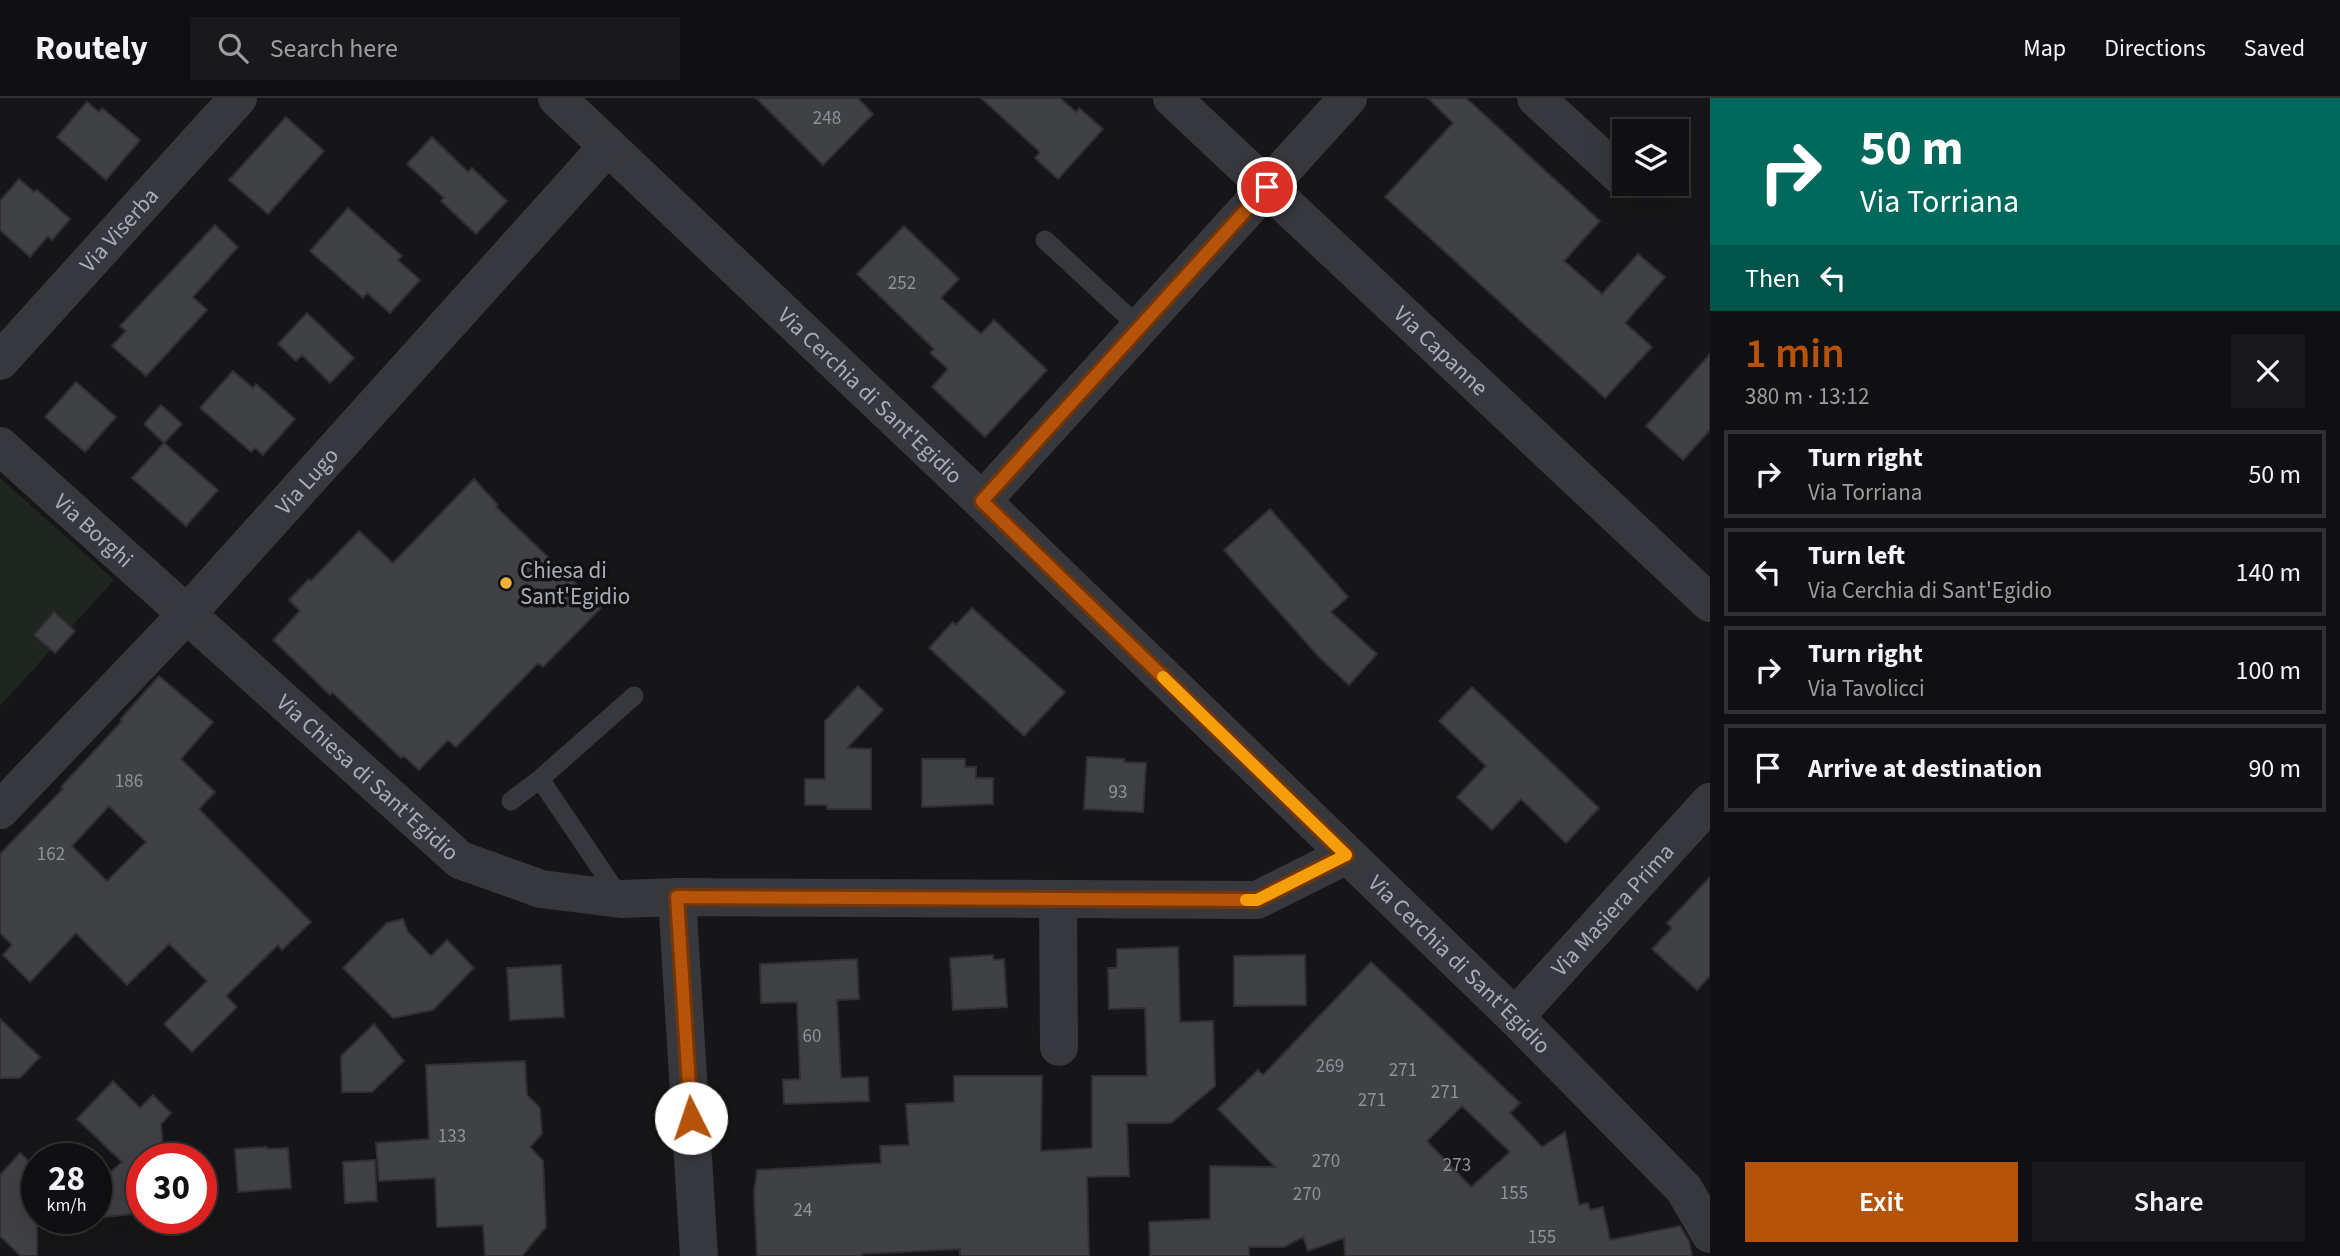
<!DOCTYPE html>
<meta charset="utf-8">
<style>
body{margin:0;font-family:"Source Sans 3",sans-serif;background:#19191b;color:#f1f3f6;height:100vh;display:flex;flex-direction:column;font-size:26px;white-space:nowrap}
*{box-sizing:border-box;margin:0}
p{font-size:23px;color:#9c9d9f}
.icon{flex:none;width:38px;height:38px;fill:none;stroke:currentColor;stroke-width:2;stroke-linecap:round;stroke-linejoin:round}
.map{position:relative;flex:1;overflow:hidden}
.panel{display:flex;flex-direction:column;background:#101012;width:630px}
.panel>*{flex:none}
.banner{background:#00695c;color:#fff;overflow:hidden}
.controls{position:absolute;left:1612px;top:21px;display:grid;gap:14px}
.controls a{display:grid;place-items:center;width:77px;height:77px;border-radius:0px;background:#101012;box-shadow:0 7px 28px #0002,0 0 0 2px #303032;font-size:35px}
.speed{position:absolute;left:21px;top:1045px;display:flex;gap:14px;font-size:35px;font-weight:700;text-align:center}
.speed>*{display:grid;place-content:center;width:91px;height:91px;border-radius:50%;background:#101012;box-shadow:0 7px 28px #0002,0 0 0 2px #303032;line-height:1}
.speed small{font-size:18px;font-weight:400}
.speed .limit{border:10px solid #d22;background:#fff;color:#111}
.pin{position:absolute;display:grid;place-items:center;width:60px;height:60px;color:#fff;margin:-30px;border:4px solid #fff;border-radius:50%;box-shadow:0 2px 7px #0007}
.me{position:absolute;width:77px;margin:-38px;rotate:356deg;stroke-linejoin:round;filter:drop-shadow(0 0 5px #0008)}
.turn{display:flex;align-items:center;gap:24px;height:147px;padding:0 35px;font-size:32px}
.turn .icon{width:91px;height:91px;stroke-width:2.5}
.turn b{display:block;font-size:49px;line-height:60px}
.then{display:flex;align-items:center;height:66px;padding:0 35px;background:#0003;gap:14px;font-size:26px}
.round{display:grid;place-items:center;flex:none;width:74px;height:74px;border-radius:0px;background:#19191b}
.overview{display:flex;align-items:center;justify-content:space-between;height:119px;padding:0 35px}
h1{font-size:42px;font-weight:600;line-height:52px;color:#b45309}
.button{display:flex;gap:14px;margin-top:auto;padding:14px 35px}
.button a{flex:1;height:80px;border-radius:0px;background:#b45309;color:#fff;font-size:28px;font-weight:600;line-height:80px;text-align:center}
.button a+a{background:#19191b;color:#f1f3f6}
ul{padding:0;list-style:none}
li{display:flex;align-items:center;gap:21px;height:88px;margin:0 14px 10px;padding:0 21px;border:4px solid #303032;border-radius:0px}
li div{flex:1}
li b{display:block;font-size:26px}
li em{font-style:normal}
header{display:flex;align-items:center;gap:42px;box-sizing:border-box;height:98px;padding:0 35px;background:#101012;border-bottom:2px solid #303032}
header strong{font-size:33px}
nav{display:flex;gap:38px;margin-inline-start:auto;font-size:24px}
.search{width:490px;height:63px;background:#19191b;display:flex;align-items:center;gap:18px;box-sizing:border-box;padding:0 24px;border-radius:0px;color:#9c9d9f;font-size:26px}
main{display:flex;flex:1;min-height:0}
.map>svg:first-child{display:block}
.green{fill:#1e261f}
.building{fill:#404145;stroke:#303034;stroke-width:2;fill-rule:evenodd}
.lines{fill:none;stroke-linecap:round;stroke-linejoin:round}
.service{stroke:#37383d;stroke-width:19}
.minor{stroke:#37383d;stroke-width:38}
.route-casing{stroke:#753606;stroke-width:18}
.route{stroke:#b45309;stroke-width:12}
.slow{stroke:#f59e0b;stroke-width:12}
.poi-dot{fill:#f2b134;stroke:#111113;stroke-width:2.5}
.labels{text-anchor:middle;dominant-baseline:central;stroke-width:7;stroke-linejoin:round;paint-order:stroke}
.number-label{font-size:19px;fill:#8e929b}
.street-label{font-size:23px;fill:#a8adb8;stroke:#111113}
.poi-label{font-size:23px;fill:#a8adb8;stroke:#111113;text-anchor:start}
</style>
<header>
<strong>Routely</strong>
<div class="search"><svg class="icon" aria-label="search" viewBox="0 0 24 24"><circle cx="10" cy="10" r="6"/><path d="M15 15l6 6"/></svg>Search here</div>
<nav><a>Map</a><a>Directions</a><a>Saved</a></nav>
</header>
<main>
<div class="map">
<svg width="1710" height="1158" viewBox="0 0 1710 1158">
<rect width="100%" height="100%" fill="#161618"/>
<!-- green -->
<path class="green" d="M0 380 114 482 0 608Z"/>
<!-- building -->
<path class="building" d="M756 0H858L873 16 823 67Z
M981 0H1060L1076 14 1079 10 1103 31 1058 81 1035 60 1040 54Z
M1428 0H1466L1600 123 1564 163 1602 196 1638 156 1665 179 1625 225 1652 249 1605 300 1385 99 1453 25Z
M87 4 99 14 102 10 140 42 106 82 57 39Z
M286 19 324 53 268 116 229 82Z
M432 39 468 74 472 70 507 103 476 136 441 103 444 100 407 66Z
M19 81 34 94 37 92 70 121 52 142 48 138 30 159 0 132V103Z
M348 110 402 158 398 162 420 182 390 215 367 195 363 200 310 153Z
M215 127 238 149 193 199 207 212 146 278 112 248 126 233 120 228Z
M904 128 959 181 941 200 981 236 994 222 1047 272 985 339 932 289 948 271 930 255 934 251 857 176Z
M307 215 354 260 330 285 302 257 296 263 278 246Z
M1710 256V332L1683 362 1646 328Z
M233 273 253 290 256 286 295 321 263 357 255 350 251 354 200 310Z
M76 284 116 319 85 354 45 319Z
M161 307 182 326 164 345 144 326Z
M164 345 218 392 186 428 132 380Z
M474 381 498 407 496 409 601 510 543 569 538 565 456 649 448 642 419 672 404 658 401 660 332 594 330 597 273 542 300 513 289 502 309 481 311 483 359 433 393 465Z
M1270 411 1348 499 1331 514 1377 556 1349 587 1320 560 1224 452Z
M972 510 1065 594 1024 638 929 550 953 524 956 527Z
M54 514 75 533 55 555 34 537Z
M159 578 213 624 181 661 215 694 199 711 311 824 282 852 278 847 226 898 237 909 192 954 164 926 207 883 169 846 127 887 76 835 30 884 3 857 12 847 0 835V756L63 691 61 689 122 623 120 622ZM109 708 146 744 107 783 72 748Z
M858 588 883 612 847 650 871 651V711H827V707H805V681H825V623Z
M1472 589 1599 710 1566 745 1521 701 1492 732 1457 699 1486 668 1439 623Z
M1087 659 1124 661V664L1146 665 1143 714 1084 711Z
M922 661H965V669H976V680H993V706L922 709Z
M1710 779V878L1697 892 1652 851 1672 830 1667 825Z
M403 821 408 834 431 858 447 842 474 870 433 912 393 920 343 870 387 825Z
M1178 849 1180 924 1213 923 1215 988 1171 1025H1127L1129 1078 1087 1079 1089 1158H960V1151L862 1156V1158H757L754 1094 757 1072 881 1065 880 1048 909 1047 906 1006 954 1004V978H1042L1041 1053 1092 1050V978H1147L1145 910 1109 911 1108 870H1117V851Z
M993 857 994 862 1004 861 1007 909 953 912 950 860Z
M1305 857 1306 907 1234 908V858Z
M857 861 859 901 837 902 841 980 868 979 869 1003 784 1006 783 982 800 981 797 904 761 905 760 866Z
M1371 864 1520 1005 1510 1015 1542 1049 1565 1034 1579 1107 1588 1105 1590 1112 1603 1109 1610 1142 1680 1128 1689 1143 1692 1158H1345L1344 1140 1308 1153 1303 1139 1284 1149H1249V1158H1150L1149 1124 1210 1121V1068L1275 1069 1218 1011 1258 972 1263 977ZM1462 1008 1510 1054 1471 1089 1427 1043Z
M561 867 564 919 510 922 507 870Z
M0 921 40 959 20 980H0Z
M374 926 404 963 372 994H342L341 958Z
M525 963 527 997 540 1010 542 1036 530 1049 543 1063 546 1129 522 1158H485L483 1127 437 1129 435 1080 379 1083 376 1045 429 1041 426 967Z
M113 983 140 1010 153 997 171 1015 161 1026 164 1060H142V1115L96 1120V1087L122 1064 77 1021Z
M267 1049V1051L288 1050 291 1090 238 1094 235 1051Z
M20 1055 37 1071V1158H21L0 1138V1077Z
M375 1062 377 1103 345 1105 343 1064Z"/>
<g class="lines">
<!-- service -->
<path class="service" d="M1045 142 1139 229
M540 681 621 801
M511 703 540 681 634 598"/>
<!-- minor -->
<g class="minor">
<path id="s1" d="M557 0 982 403 1515 919 1684 1091 1710 1136"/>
<path id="s2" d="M1172 0 1710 505"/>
<path d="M1536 0 1624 81"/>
<path id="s3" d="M0 263 238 0"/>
<path id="s4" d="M0 348 460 762 541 791 621 801 677 799 1257 802 1347 757"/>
<path d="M982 403 1348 0"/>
<path id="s5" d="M0 712 186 517 608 48"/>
<path d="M677 799 699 1158"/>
<path d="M1058 801 1059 949"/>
<path id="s6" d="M1515 919 1710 704"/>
</g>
</g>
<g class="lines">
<!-- route casing -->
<g class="route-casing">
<path id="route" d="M691 1020 677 799 1257 802 1346 757 982 403 1267 89"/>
</g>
<!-- route -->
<use href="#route" class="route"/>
<!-- slow -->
<path class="slow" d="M1163 579 1346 757 1257 802H1246"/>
</g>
<!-- markers -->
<circle class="poi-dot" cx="506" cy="485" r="7"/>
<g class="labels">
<!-- number labels -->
<g class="number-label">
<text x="827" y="20">248</text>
<text x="902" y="185">252</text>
<text x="129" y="683">186</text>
<text x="1118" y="694">93</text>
<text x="51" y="756">162</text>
<text x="812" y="938">60</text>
<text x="1330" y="968">269</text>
<text x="1403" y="972">271</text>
<text x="1445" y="994">271</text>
<text x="1372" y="1002">271</text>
<text x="452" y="1038">133</text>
<text x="1326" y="1063">270</text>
<text x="1457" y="1067">273</text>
<text x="1514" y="1095">155</text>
<text x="1307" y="1096">270</text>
<text x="803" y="1112">24</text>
<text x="1542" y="1139">155</text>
</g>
<!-- street labels -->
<g class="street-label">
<text stroke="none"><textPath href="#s3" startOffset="177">Via Viserba</textPath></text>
<text stroke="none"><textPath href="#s2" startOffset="369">Via Capanne</textPath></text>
<text stroke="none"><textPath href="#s1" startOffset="432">Via Cerchia di Sant'Egidio</textPath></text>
<text stroke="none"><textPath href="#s5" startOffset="450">Via Lugo</textPath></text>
<text stroke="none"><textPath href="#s4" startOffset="126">Via Borghi</textPath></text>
<text stroke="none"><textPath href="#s4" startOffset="495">Via Chiesa di Sant'Egidio</textPath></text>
<text stroke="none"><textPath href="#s6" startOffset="145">Via Masiera Prima</textPath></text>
<text stroke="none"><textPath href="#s1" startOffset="1251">Via Cerchia di Sant'Egidio</textPath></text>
</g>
<!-- poi labels -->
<g class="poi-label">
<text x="520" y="472">Chiesa di<tspan x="520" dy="26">Sant'Egidio</tspan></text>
</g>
</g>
</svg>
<div class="controls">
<a><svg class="icon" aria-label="layers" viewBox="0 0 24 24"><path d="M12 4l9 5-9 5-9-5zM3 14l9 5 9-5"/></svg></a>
</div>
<div class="speed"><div>28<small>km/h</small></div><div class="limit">30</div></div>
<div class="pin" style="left:1267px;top:89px;background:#d93025"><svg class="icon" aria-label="arrive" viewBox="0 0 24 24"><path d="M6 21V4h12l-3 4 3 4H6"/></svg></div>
<svg class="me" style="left:691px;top:1020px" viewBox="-20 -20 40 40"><circle r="19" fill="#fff"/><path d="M0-13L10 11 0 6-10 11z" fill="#b45309"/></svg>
</div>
<section class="panel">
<div class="banner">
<div class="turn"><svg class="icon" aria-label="right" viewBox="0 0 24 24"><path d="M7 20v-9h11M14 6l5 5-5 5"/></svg><div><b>50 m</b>Via Torriana</div></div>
<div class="then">Then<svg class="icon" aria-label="left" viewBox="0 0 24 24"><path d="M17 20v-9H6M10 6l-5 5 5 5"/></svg></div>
</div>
<div class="overview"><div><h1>1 min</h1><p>380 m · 13:12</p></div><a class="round"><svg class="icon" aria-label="close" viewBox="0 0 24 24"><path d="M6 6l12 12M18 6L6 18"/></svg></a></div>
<ul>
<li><svg class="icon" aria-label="right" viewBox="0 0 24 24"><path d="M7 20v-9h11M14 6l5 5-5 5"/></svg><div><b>Turn right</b><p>Via Torriana</p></div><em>50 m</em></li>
<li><svg class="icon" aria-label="left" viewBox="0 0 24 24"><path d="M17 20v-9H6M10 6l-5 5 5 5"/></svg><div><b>Turn left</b><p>Via Cerchia di Sant'Egidio</p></div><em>140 m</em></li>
<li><svg class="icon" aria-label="right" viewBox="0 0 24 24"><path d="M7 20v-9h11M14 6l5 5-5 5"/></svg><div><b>Turn right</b><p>Via Tavolicci</p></div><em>100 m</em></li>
<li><svg class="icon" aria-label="arrive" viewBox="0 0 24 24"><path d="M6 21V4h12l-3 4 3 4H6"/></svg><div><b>Arrive at destination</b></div><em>90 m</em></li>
</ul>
<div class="button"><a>Exit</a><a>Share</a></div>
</section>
</main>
